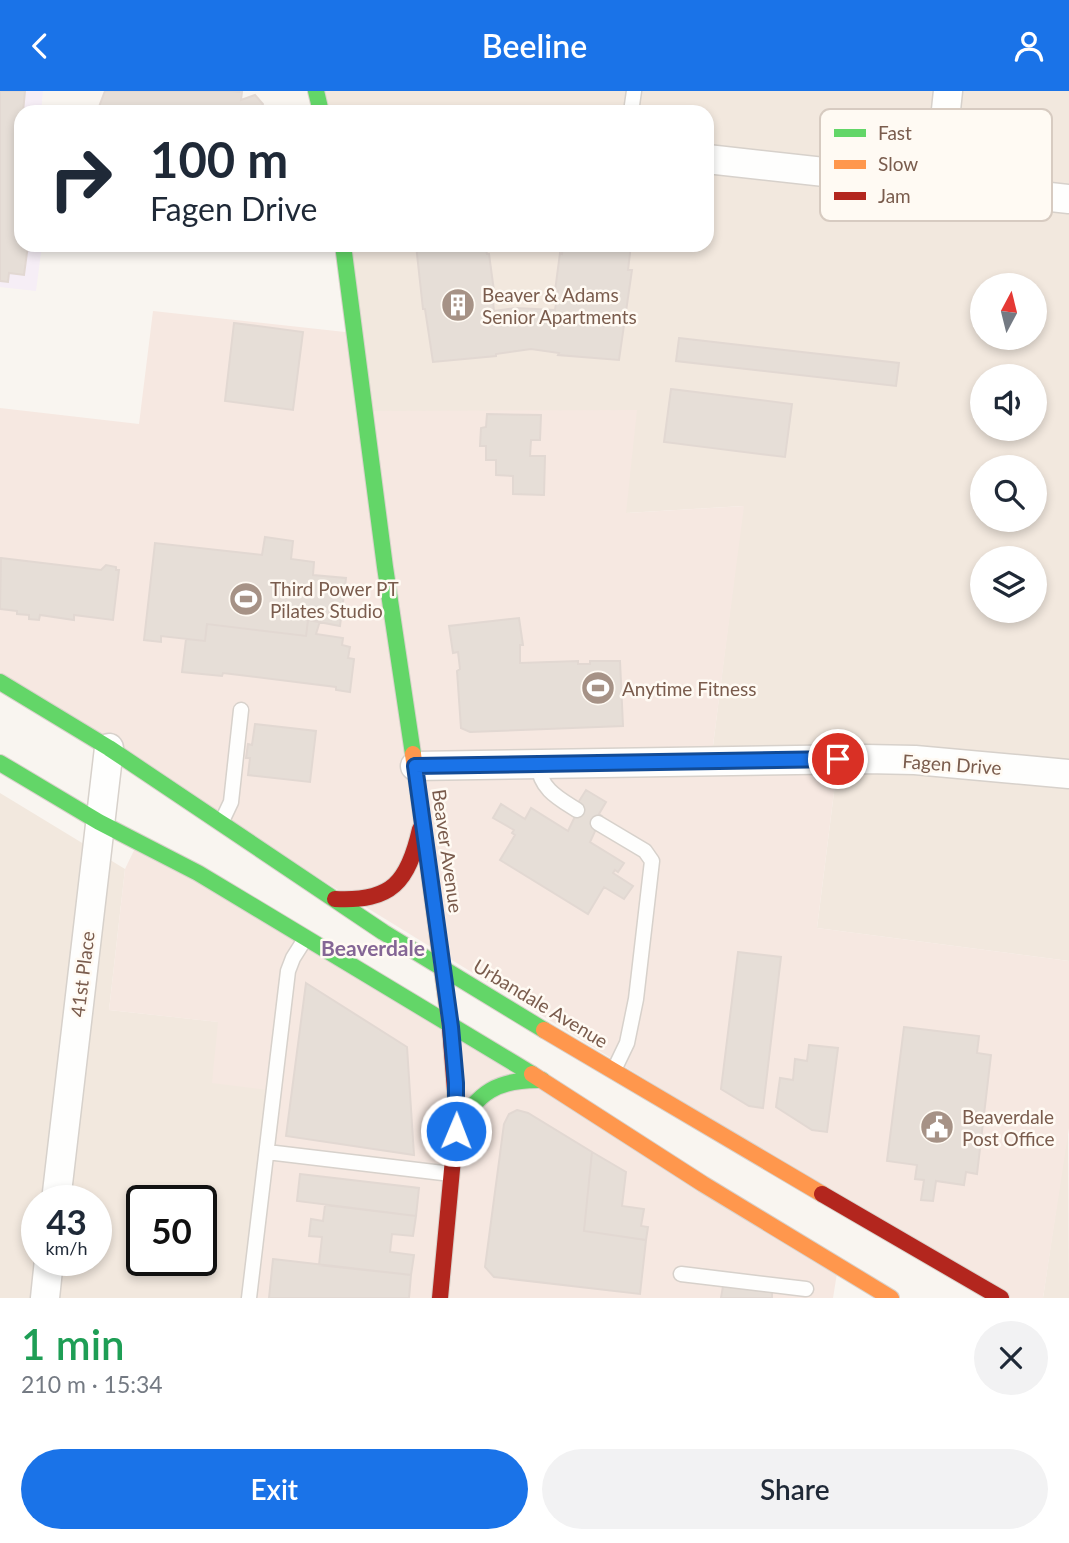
<!DOCTYPE html>
<meta charset="utf-8">
<style>
body{margin:0;font-family:Lato,sans-serif;background:#f2f2f3;color:#1f2937;height:100vh;display:flex;flex-direction:column;font-size:26px;white-space:nowrap}
*{box-sizing:border-box;margin:0}
p{font-size:23px;color:#747a83}
.icon{flex:none;width:38px;height:38px;fill:none;stroke:currentColor;stroke-width:2;stroke-linecap:round;stroke-linejoin:round}
.map{position:relative;height:1207px;overflow:hidden}
.drawer{display:flex;flex-direction:column;background:#fff;flex:1}
.drawer>*{flex:none}
.banner{position:absolute;left:14px;top:14px;width:700px;height:147px;border-radius:21px;box-shadow:0 4px 10px #0003;background:#fff;color:#1f2937;overflow:hidden}
.needle{width:46px;rotate:7deg}
.buttons{position:absolute;left:970px;top:182px;display:grid;gap:14px}
.buttons a{display:grid;place-items:center;width:77px;height:77px;border-radius:50%;background:#fff;box-shadow:0 4px 10px #0003;font-size:35px}
.speed{position:absolute;left:21px;top:1094px;display:flex;gap:14px;font-size:35px;font-weight:700;text-align:center}
.speed>*{display:grid;place-content:center;width:91px;height:91px;border-radius:50%;background:#fff;box-shadow:0 4px 10px #0003;line-height:1}
.speed small{font-size:18px;font-weight:400}
.speed .limit{border:4px solid #111;border-radius:10px;background:#fff;color:#111}
.pin{position:absolute;display:grid;place-items:center;width:60px;height:60px;color:#fff;margin:-30px;border:4px solid #fff;border-radius:50%;box-shadow:0 2px 7px #0007}
.me{position:absolute;width:77px;margin:-38px;rotate:1deg;stroke-linejoin:round;filter:drop-shadow(0 0 5px #0008)}
.turn{display:flex;align-items:center;gap:24px;height:147px;padding:0 21px;font-size:32px}
.turn .icon{width:91px;height:91px;stroke-width:2.5}
.turn b{display:block;font-size:49px;line-height:60px}
.round{display:grid;place-items:center;flex:none;width:74px;height:74px;border-radius:37px;background:#f2f2f3}
.overview{display:flex;align-items:center;justify-content:space-between;height:119px;padding:0 21px}
h1{font-size:42px;font-weight:600;line-height:52px;color:#1e9e55}
.action{display:flex;gap:14px;margin-top:auto;padding:14px 21px}
.action a{flex:1;height:80px;border-radius:42px;background:#1a73e8;color:#fff;font-size:28px;font-weight:600;line-height:80px;text-align:center}
.action a+a{background:#f2f2f3;color:#1f2937}
header{display:flex;justify-content:space-between;align-items:center;height:91px;padding:0 21px;background:#1a73e8;color:#fff;font-size:32px;font-weight:600}
.map>svg:first-child{display:block}
.residential{fill:#f2e8de;fill-rule:evenodd}
.commercial{fill:#f6e8e1}
.education{fill:#f6eef6}
.building{fill:#e6ded7;stroke:#e2d8d2;stroke-width:2}
.lines{fill:none;stroke-linecap:round;stroke-linejoin:round}
.lane-casing{stroke:#d7d1cb;stroke-width:17}
.street-casing{stroke:#d7d1cb;stroke-width:31}
.fast-casing{stroke:#d9d2cb;stroke-width:18}
.slow-casing{stroke:#d9d2cb;stroke-width:18}
.jam-casing{stroke:#d9d2cb;stroke-width:18}
.lane{stroke:#fefefd;stroke-width:14}
.street{stroke:#fefefd;stroke-width:28}
.fast{stroke:#63d668;stroke-width:16}
.slow{stroke:#ff974d;stroke-width:16}
.jam{stroke:#b3261e;stroke-width:16}
.route-casing{stroke:#114b97;stroke-width:18}
.route{stroke:#1a73e8;stroke-width:12}
.labels{text-anchor:middle;dominant-baseline:central;stroke-width:5;stroke-linejoin:round;paint-order:stroke}
.poi-label{font-size:19px;fill:#7a5c4d;stroke:#fffaf3;text-anchor:start}
.street-label{font-size:19px;fill:#7a5c4d;stroke:#fffaf3}
.neighbourhood-label{font-size:21px;font-weight:bold;fill:#846695;stroke:#fffaf3}
.key{fill:#fffaf3;stroke:#d7cbc1;stroke-width:2}
.key-label{font-size:19px;fill:#7a5c4d}
</style>
<header><svg class="icon" aria-label="back" viewBox="0 0 24 24"><path d="M15 5l-7 7 7 7"/></svg>Beeline<svg class="icon" aria-label="person" viewBox="0 0 24 24"><circle cx="12" cy="8" r="4"/><path d="M4 21q1-7 8-7t8 7"/></svg></header>
<div class="map">
<svg width="1069" height="1207" viewBox="0 0 1069 1207">
<rect width="100%" height="100%" fill="#f9f5f0"/>
<!-- residential -->
<path class="residential" d="M316 0H1069V870L817 837 838 669 711 671 743 415 626 422 365 320 343 154H707V21H321ZM982 194H1034V247H982ZM982 285H1034V338H982ZM982 376H1034V429H982ZM982 467H1034V520H982Z
M0 702 125 778 109 919 219 931 268 999 243 1207H0ZM37 1110H96V1169H37ZM142 1110H201V1169H142Z
M1068 1037 1069 1207H1043Z"/>
<!-- commercial -->
<path class="commercial" d="M153 220 354 242 365 320 637 319 626 422 744 415 711 670 838 669 817 837 1069 870V1037L1043 1207H1001L0 591V317L139 333Z
M138 751 838 1176 833 1207H243L268 999 212 992 218 931 109 919 125 778Z"/>
<!-- education -->
<path class="education" d="M0 0H43L41 21H21V154H42L36 200 0 196Z"/>
<!-- building -->
<path class="building" d="M0 0H25L23 21H21L17 77H21V154H28L24 184 9 182 8 191 0 190Z
M105 0H230L242 1 241 9 255 4 263 13 258 21H97Z
M416 154H485L487 163H489L494 200 492 201 494 220 516 217 555 219 558 200H555L560 162 562 163 563 154H631L628 179H632L619 269 558 264 559 262 531 258 496 263V265L433 271 425 218H423Z
M234 232 303 241 293 319 225 310Z
M679 247 899 272 896 295 676 270Z
M671 298 792 313 785 366 664 351Z
M487 323 541 324 540 349H531L530 365H545L544 404 513 403V385L496 384V369H486V355H480L481 337 486 336Z
M265 446 293 450 291 468 314 471 313 484 346 487 340 535 308 529 306 545 207 533 205 550 161 545V551L144 549 155 452 262 464Z
M1 467 101 479 106 474 116 476V479H119L113 529 74 524V529L40 524 39 529 29 528V524L17 523V520L0 518Z
M519 527 523 554H520V572L578 570V573H590V570H620L623 635 470 641 461 637 457 580 460 578 458 561 453 562 449 535Z
M308 529 320 530 316 543 343 547 342 554 350 556 348 567 354 568 350 601 336 599V596L312 593 223 582 222 585 182 581 186 548 205 550 207 533 306 545Z
M255 633 316 640 310 691 248 684 250 667H246L248 653 252 654Z
M586 699 606 711 599 723 602 725 590 751 624 772 618 781 615 779 613 782 633 795 624 808 604 796 588 823 500 769 515 744 512 742 514 739 493 727 501 713 525 728 531 717 568 740 581 713 578 712Z
M738 861 781 866 763 1017 749 1015 721 998Z
M306 892 407 956 414 1064 286 1045Z
M904 936 979 945 977 962 991 964 977 1083 966 1081 964 1094 936 1090 933 1110 921 1109 924 1089 915 1088 917 1074 887 1070Z
M809 954 838 957 827 1041 812 1039 776 1016 780 987 793 989 795 968 807 970Z
M517 1019 528 1022 592 1061 584 1140 646 1149 640 1203 494 1186 485 1176 504 1033 509 1023Z
M592 1061 626 1081 622 1115 644 1118 641 1135 648 1136 646 1149 584 1140Z
M300 1083 419 1097 416 1125 297 1110Z
M325 1114 416 1125 413 1145 392 1143 390 1161 414 1164 411 1184 319 1174 322 1146 309 1145 311 1128 323 1130Z
M273 1168 411 1184 409 1207H269Z
M723 1195 772 1201V1207H721Z"/>
<g class="lines">
<!-- lane casing -->
<g class="lane-casing">
<path id="lane" d="M631 21 634 0
M538 673C540 698 558 707 577 719
M222 730 231 711 241 619
M598 732 645 760 652 770 636 908 627 952 614 979
M267 1061 451 1083
M681 1183 806 1198
M249 1207 288 880 293 867 305 848"/>
</g>
<!-- street casing -->
<g class="street-casing">
<path id="street" d="M707 68 1069 108
M938 94 948 0
M415 675 865 668 915 669 1069 683
M56 1110 109 657
M45 1207 49 1169"/>
</g>
<!-- fast casing -->
<g class="fast-casing">
<path id="fast" d="M316 0 321 21
M343 154 385 476 413 663
M0 591 109 657 383 841 544 939
M0 672 99 731 198 782 532 983
M456 1040C477 1001 498 988 542 989"/>
</g>
<!-- slow casing -->
<g class="slow-casing">
<path id="slow" d="M413 663 450 937
M544 939 822 1103
M532 983 703 1093 891 1207"/>
</g>
<!-- jam casing -->
<g class="jam-casing">
<path id="jam" d="M335 808C392 811 408 791 420 738
M822 1103 1001 1207
M440 1207 457 1025 450 937"/>
</g>
<!-- lane -->
<use href="#lane" class="lane"/>
<!-- street -->
<use href="#street" class="street"/>
<!-- fast -->
<use href="#fast" class="fast"/>
<!-- slow -->
<use href="#slow" class="slow"/>
<!-- jam -->
<use href="#jam" class="jam"/>
</g>
<g class="lines">
<!-- route casing -->
<g class="route-casing">
<path id="route" d="M456 1040V992L451 936 415 675 838 668"/>
</g>
<!-- route -->
<use href="#route" class="route"/>
</g>
<!-- icons -->
<defs>
<g id="building-disc" transform="scale(1.75)"><circle r="9.5" fill="#a69286" stroke="#fffaf3"/><path d="M-4-6H4V6H1V3H-1V6H-4ZM-2.5-4.3h1.7v1.8h-1.7ZM.8-4.3h1.7v1.8H.8ZM-2.5-1h1.7V.8h-1.7ZM.8-1h1.7V.8H.8Z" fill="#fff"/></g>
<g id="stadium-disc" transform="scale(1.75)"><circle r="9.5" fill="#a69286" stroke="#fffaf3"/><path d="M0-5a6.5 5 0 1 0 0 10a6.5 5 0 1 0 0-10ZM-3.5-1.8h7v3.6h-7Z" fill="#fff"/></g>
<g id="civic-disc" transform="scale(1.75)"><circle r="9.5" fill="#a69286" stroke="#fffaf3"/><path d="M-.6-6.5H3V-4.5H.6V-3L4-1V1h2V6H-6V1h2V-1L-.6-3ZM-1.2 2.5V6h2.4V2.5Z" fill="#fff"/></g>
</defs>
<g fill-rule="evenodd">
<use href="#building-disc" x="458" y="214"/>
<use href="#stadium-disc" x="246" y="508"/>
<use href="#stadium-disc" x="598" y="597"/>
<use href="#civic-disc" x="937" y="1036"/>
</g>
<g class="labels">
<!-- poi labels -->
<g class="poi-label">
<text x="482" y="203">Beaver &amp; Adams<tspan x="482" dy="22">Senior Apartments</tspan></text>
<text x="270" y="497">Third Power PT<tspan x="270" dy="22">Pilates Studio</tspan></text>
<text x="622" y="597">Anytime Fitness</text>
<text x="962" y="1025">Beaverdale<tspan x="962" dy="22">Post Office</tspan></text>
</g>
<!-- street labels -->
<g class="street-label">
<text transform="translate(952 673) rotate(4)">Fagen Drive</text>
<text transform="translate(448 760) rotate(82)">Beaver Avenue</text>
<text transform="translate(82 883) rotate(-83)">41st Place</text>
<text transform="translate(541 912) rotate(31)">Urbandale Avenue</text>
</g>
<!-- neighbourhood labels -->
<g class="neighbourhood-label">
<text x="373" y="856">Beaverdale</text>
</g>
</g>
<!-- legend -->
<rect x="820" y="18" width="232" height="112" rx="10" class="key"/>
<rect x="834" y="38" width="32" height="8" fill="#63d668"/>
<rect x="834" y="69" width="32" height="9" fill="#ff974d"/>
<rect x="834" y="101" width="32" height="8" fill="#b3261e"/>
<g class="key-label">
<text x="878" y="49">Fast</text>
<text x="878" y="80">Slow</text>
<text x="878" y="112">Jam</text>
</g>
</svg>
<div class="buttons">
<a><svg class="needle" viewBox="-14 -14 28 28"><path d="M0-13l5 13h-10z" fill="#e53935"/><path d="M0 13l5-13h-10z" fill="#747a83"/></svg></a>
<a><svg class="icon" aria-label="sound" viewBox="0 0 24 24"><path d="M4 9h4l5-4v14l-5-4H4zM17 9q2 3 0 6"/></svg></a>
<a><svg class="icon" aria-label="search" viewBox="0 0 24 24"><circle cx="10" cy="10" r="6"/><path d="M15 15l6 6"/></svg></a>
<a><svg class="icon" aria-label="layers" viewBox="0 0 24 24"><path d="M12 4l9 5-9 5-9-5zM3 14l9 5 9-5"/></svg></a>
</div>
<div class="speed"><div>43<small>km/h</small></div><div class="limit">50</div></div>
<div class="pin" style="left:838px;top:668px;background:#d93025"><svg class="icon" aria-label="arrive" viewBox="0 0 24 24"><path d="M6 21V4h12l-3 4 3 4H6"/></svg></div>
<svg class="me" style="left:456px;top:1040px" viewBox="-20 -20 40 40"><circle r="17" fill="#1a73e8" stroke="#fff" stroke-width="3"/><path d="M0-11L8 9 0 5-8 9z" fill="#fff"/></svg>
<div class="banner">
<div class="turn"><svg class="icon" aria-label="right" viewBox="0 0 24 24"><path d="M7 20v-9h11M14 6l5 5-5 5"/></svg><div><b>100 m</b>Fagen Drive</div></div>
</div>
</div>
<section class="drawer">
<div class="overview"><div><h1>1 min</h1><p>210 m · 15:34</p></div><a class="round"><svg class="icon" aria-label="close" viewBox="0 0 24 24"><path d="M6 6l12 12M18 6L6 18"/></svg></a></div>
<div class="action"><a>Exit</a><a>Share</a></div>
</section>
